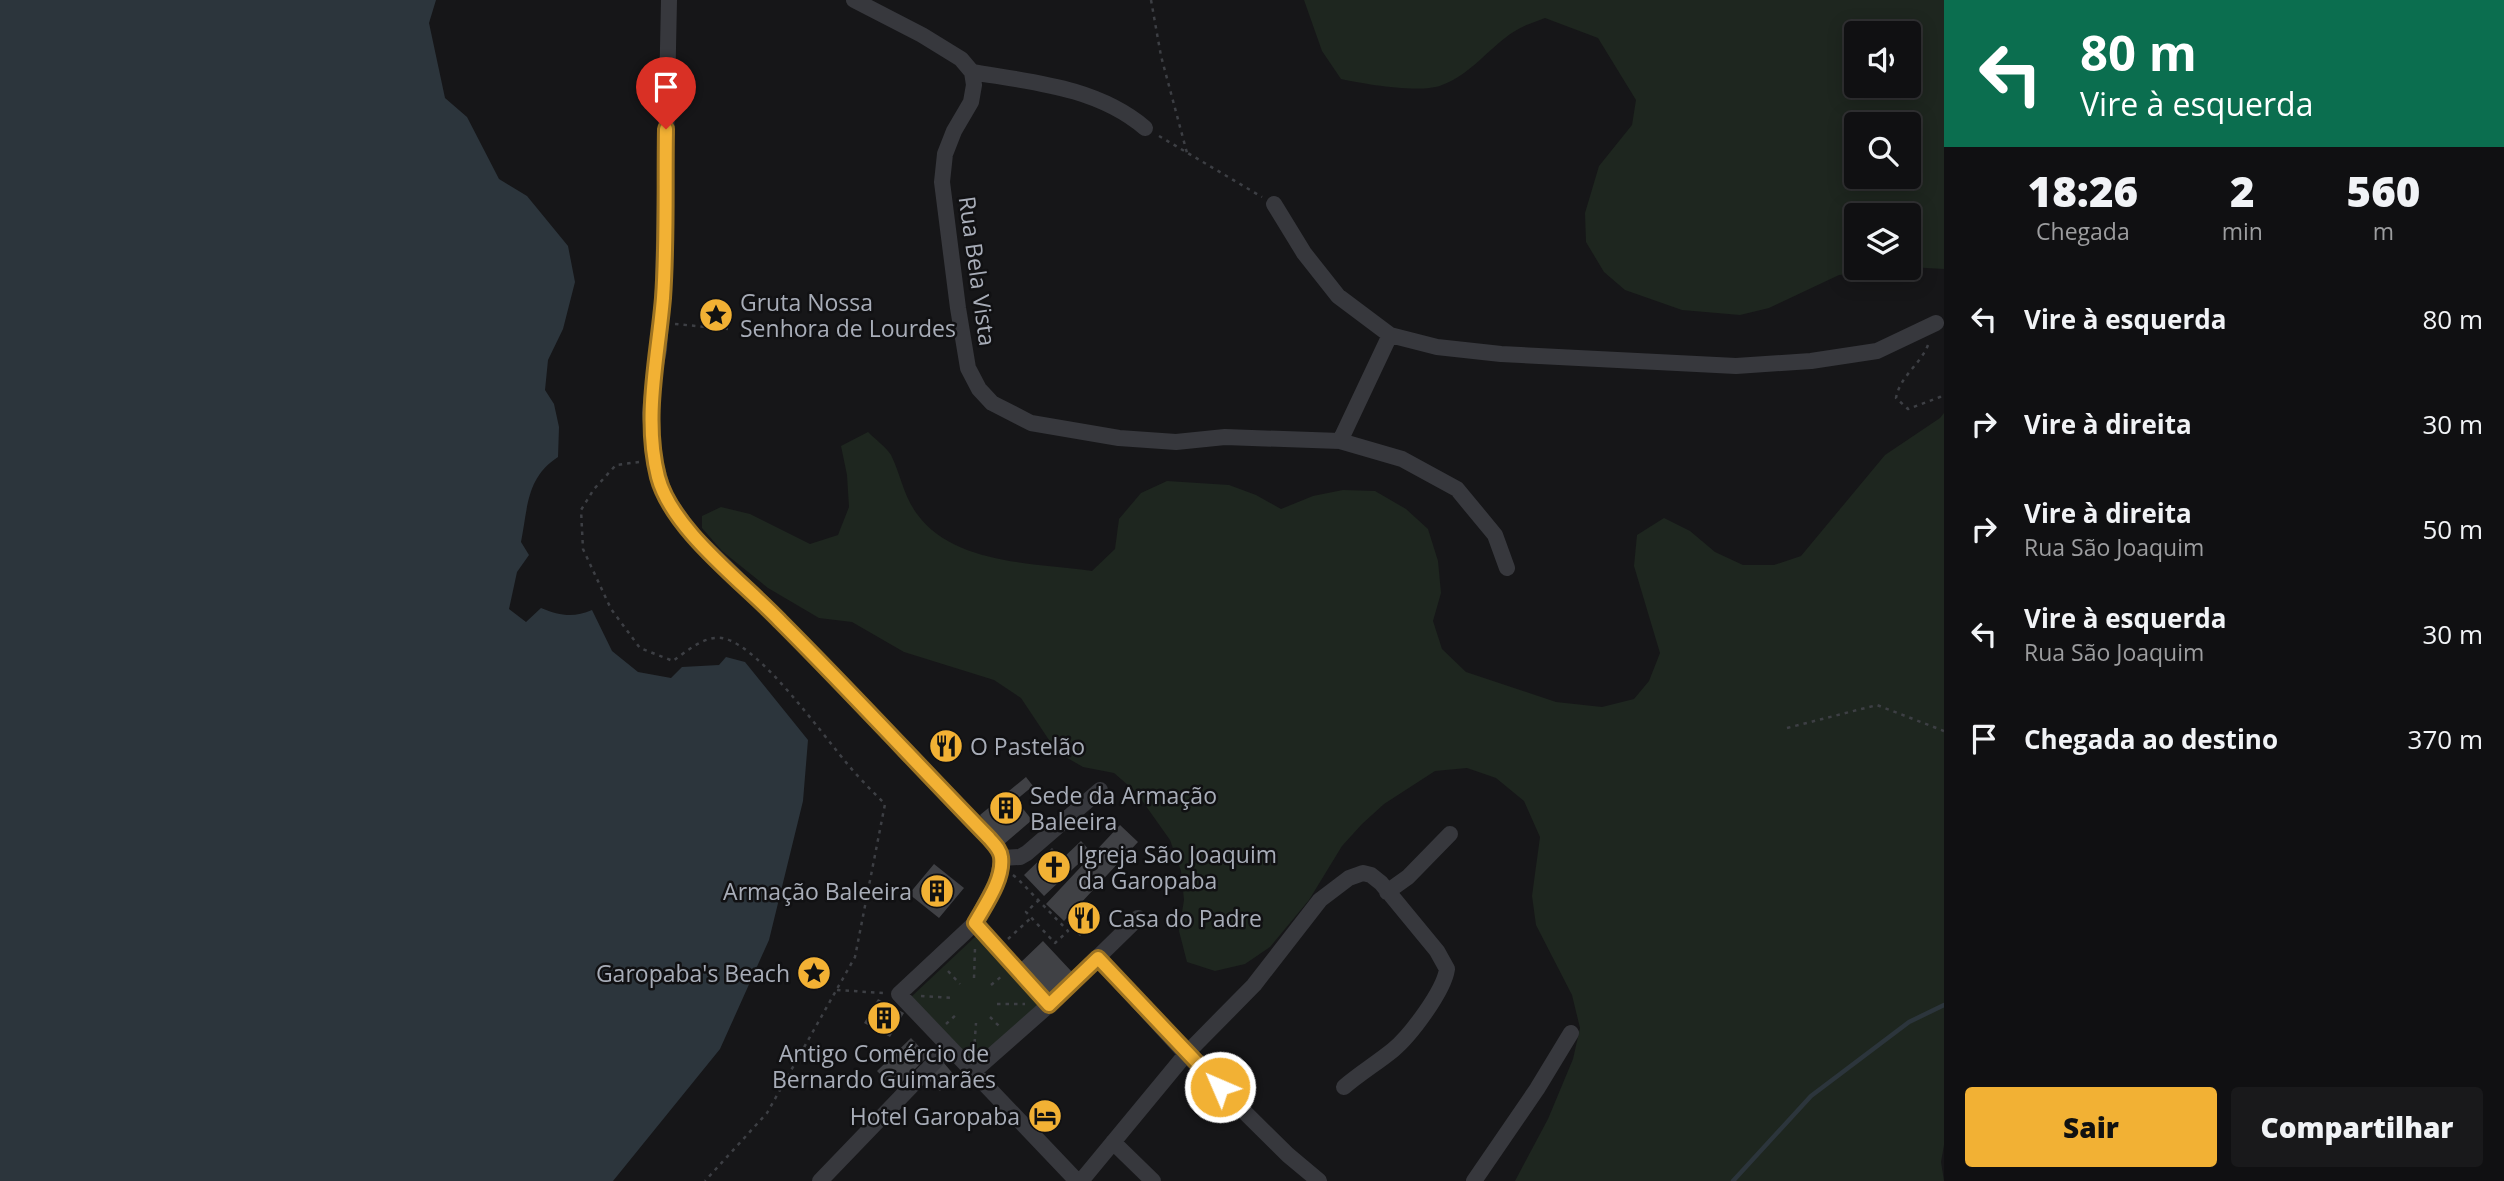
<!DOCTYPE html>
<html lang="pt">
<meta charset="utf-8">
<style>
body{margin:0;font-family:"Open Sans",sans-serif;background:#19191b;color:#f1f3f6;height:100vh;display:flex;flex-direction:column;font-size:26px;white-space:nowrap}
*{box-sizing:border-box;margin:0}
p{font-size:23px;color:#9c9d9f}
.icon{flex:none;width:38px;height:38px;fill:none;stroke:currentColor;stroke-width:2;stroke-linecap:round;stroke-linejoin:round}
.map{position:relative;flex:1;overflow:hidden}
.details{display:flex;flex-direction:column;background:#101012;width:560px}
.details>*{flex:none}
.top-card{background:#0b6e4f;color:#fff;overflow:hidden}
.controls{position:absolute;left:1844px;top:21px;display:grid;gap:14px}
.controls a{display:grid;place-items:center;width:77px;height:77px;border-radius:7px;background:#101012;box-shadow:0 4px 18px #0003,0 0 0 2px #303032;font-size:35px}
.pin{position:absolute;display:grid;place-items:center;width:60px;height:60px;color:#fff;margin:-72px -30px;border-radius:50% 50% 50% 0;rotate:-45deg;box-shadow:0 0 7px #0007}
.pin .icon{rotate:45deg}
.me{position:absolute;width:77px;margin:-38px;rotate:315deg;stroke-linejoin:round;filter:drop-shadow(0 0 5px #0008)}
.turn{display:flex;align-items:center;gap:24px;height:147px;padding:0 21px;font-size:32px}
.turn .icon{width:91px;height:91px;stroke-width:2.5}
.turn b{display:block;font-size:49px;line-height:60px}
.eta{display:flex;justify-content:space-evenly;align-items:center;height:119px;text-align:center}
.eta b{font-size:42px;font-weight:800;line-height:49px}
.primary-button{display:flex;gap:14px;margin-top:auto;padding:14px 21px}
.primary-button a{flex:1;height:80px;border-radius:7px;background:#f2b134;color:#111;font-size:28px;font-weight:800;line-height:80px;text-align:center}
.primary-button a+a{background:#19191b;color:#f1f3f6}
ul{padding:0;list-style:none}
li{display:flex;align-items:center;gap:21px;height:105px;padding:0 21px}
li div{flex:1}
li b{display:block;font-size:26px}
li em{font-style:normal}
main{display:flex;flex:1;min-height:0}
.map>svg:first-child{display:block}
.green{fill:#1e261f;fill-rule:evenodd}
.water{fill:#2c353c}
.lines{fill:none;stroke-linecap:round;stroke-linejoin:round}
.stream{stroke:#2c353c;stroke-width:4.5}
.building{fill:#404145}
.path{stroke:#3d3f44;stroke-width:2.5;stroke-dasharray:3.5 5;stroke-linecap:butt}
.minor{stroke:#37383d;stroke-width:16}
.route-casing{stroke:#9d7322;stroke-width:18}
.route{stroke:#f2b134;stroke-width:12}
.labels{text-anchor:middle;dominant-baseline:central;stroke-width:5;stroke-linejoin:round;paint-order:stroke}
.street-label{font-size:23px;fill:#a8adb8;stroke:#111113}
.poi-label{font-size:23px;fill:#a8adb8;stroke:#111113;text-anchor:start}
</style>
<main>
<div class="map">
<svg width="1944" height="1181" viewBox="0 0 1944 1181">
<rect width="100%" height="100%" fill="#161618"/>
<!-- green -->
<path class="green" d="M1304 0H1944V269L1909 267V215H1857V268H1896L1839 275 1769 308 1740 315 1682 310 1625 290 1604 272 1586 242 1585 213 1599 166 1632 125 1636 100 1598 38 1545 18C1535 22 1524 25 1515 31 1489 47 1472 74 1442 85 1420 94 1365 84 1341 79L1322 51ZM1909 33V86H1857V33ZM1909 124V177H1857V124Z
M1944 413V1145L1941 1162 1944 1181H1515L1548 1119 1573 1059 1580 1028 1572 995 1536 925 1532 896 1540 837 1524 801 1496 778 1467 768 1435 771 1384 804 1362 824 1342 846 1309 900 1270 947 1245 964 1215 971 1187 962 1179 931 1184 900 1181 871 1170 840 1136 792 1114 773 1083 767 1057 752 1021 698 994 680 904 652 852 622 819 618 768 588 722 551 702 528V516L721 507 750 514 810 544 838 535 849 507 847 475 841 446 868 432C875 439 886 447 891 455 901 475 903 495 917 514 954 565 1036 563 1092 571L1115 549 1119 519 1141 493 1167 481 1229 485 1256 495 1281 509 1313 496 1343 490 1375 491 1406 509 1428 529 1438 561 1441 593 1433 621 1442 649 1466 672 1556 702 1602 707 1634 699 1649 681 1660 653 1634 566 1637 535 1664 518 1690 531 1715 552 1743 565H1774L1801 556 1885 455 1940 418Z
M976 936 1038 1005 972 1065 911 997Z"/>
<!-- water -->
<path class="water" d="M0 0H436L429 23 445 98 467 117 499 179 527 196 568 246 575 282 563 329 548 360 545 390 554 404 559 427 558 457C526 478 528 507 521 542L529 555 517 572 509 609 526 622 541 608C560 616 574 618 592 610L612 651 638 672 671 678 682 667 719 665 726 657 745 662 808 740 803 801 769 940 720 1049 613 1181H0Z"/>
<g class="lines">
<!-- stream -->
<path class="stream" d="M1733 1181 1811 1096 1909 1022 1944 1005"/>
</g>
<!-- building -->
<path class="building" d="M1026 777 1033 786 1016 800 1032 820 1004 844 980 815Z
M1120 825 1138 842 1064 921 1046 904Z
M1081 841 1091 852 1044 896 1024 875 1052 848 1062 859Z
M934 864 964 888 939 918 909 894Z
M1088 901 1101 913 1080 936 1067 923Z
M1043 941 1072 972 1047 996 1018 965Z
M878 999 904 1013 890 1037 864 1023Z
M911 1038 928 1056 895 1089 877 1071Z
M943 1062 955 1076 940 1091 927 1078Z"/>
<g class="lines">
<!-- path -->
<path class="path" d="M1151 0 1161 56 1187 153
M1159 136 1262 197
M675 324 728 329
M1928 345C1920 365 1900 376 1896 398L1908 409 1940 397 1944 394
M639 462 616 465 594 489 581 510 583 549 611 609 640 648 673 661C687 651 707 633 726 639 762 650 819 730 845 761 857 776 871 790 885 804L855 957 767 1113 705 1181
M1787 728 1877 705 1944 731
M1013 875 1018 879 1068 931 1055 943 1026 912 1039 900
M1008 939 1032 917
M948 971 960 984
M974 978 975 948
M991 985 1002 976
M837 990 883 993
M921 996 953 998
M997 1004H1025
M990 1017 1000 1027
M946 1024 957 1014
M974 1051 976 1023"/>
<!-- minor -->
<path class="minor" d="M669 0 663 288 659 350 654 374 650 413 654 459 665 496 691 533 778 618 989 838 999 851 1002 858 997 881 975 923 899 994 1077 1181
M854 0 922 35 961 59 972 72 974 85 971 102 954 131 945 154 942 182 958 308 968 368 979 389 992 403 1031 423 1119 438 1176 442 1225 437 1340 441 1402 459 1457 489 1495 535 1507 568
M972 72C1031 82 1097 87 1145 128
M1274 204 1304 253 1338 296 1390 335 1437 347 1501 354 1736 366 1811 361 1877 351 1936 323
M1340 441 1390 335
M1002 858 1020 857 1027 853 1100 790
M1387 892 1408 877 1450 834
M975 923 1049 1005
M1098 958 1186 1054 1288 1155 1319 1181
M973 1072 1049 1005 1138 918
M1113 1142 1153 1181
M820 1181 949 1047
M1081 1181 1186 1054 1254 985 1320 900 1349 878 1363 873 1371 875 1381 883 1437 951 1447 969C1444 991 1410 1036 1393 1050 1377 1063 1359 1074 1344 1087
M1474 1181 1537 1089 1571 1033"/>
</g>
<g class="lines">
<!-- route casing -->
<g class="route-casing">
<path id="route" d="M666 129C665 185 667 242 663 298 658 358 643 417 658 477 672 530 743 582 780 621 851 692 919 766 989 838 994 844 1000 849 1001 857 1004 879 985 905 975 923L1049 1005 1098 958 1220 1087"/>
</g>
<!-- route -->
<use href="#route" class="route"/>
</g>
<!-- icons -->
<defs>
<g id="sight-disc" transform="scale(1.75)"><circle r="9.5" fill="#f2b134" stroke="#111113"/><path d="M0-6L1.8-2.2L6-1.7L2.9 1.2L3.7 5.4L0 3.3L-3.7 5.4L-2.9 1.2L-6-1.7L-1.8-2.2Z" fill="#111"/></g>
<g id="restaurant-disc" transform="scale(1.75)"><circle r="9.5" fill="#f2b134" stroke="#111113"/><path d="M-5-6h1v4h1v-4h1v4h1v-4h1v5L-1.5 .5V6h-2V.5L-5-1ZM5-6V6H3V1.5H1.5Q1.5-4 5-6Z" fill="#111"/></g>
<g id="building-disc" transform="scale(1.75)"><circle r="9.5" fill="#f2b134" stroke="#111113"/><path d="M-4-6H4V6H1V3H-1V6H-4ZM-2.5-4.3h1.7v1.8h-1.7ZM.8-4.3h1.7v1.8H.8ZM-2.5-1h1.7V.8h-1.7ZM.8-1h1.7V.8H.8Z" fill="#111"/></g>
<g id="church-disc" transform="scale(1.75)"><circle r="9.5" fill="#f2b134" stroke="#111113"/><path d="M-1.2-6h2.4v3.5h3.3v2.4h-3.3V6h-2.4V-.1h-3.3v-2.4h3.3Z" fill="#111"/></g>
<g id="hotel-disc" transform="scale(1.75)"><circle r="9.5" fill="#f2b134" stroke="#111113"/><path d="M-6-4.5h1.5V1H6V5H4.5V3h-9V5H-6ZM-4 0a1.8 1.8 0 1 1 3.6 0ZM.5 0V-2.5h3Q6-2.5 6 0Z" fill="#111"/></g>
</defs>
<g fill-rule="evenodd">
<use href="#sight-disc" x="716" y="315"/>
<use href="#restaurant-disc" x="946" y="746"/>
<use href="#building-disc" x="1006" y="808"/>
<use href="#church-disc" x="1054" y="867"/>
<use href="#building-disc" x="937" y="891"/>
<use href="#restaurant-disc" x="1084" y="918"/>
<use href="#sight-disc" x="814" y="973"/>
<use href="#building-disc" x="884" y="1018"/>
<use href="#hotel-disc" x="1045" y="1116"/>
</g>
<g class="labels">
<!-- street labels -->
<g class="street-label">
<text transform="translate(978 271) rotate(82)">Rua Bela Vista</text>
</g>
<!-- poi labels -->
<g class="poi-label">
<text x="740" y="302">Gruta Nossa<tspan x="740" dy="26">Senhora de Lourdes</tspan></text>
<text x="970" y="746">O Pastelão</text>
<text x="1030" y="795">Sede da Armação<tspan x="1030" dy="26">Baleeira</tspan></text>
<text x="1078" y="854">Igreja São Joaquim<tspan x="1078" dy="26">da Garopaba</tspan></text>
<text x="912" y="891" text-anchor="end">Armação Baleeira</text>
<text x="1108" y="918">Casa do Padre</text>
<text x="790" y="973" text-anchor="end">Garopaba's Beach</text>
<text x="884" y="1053" text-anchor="middle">Antigo Comércio de<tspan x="884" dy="26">Bernardo Guimarães</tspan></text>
<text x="1020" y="1116" text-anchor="end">Hotel Garopaba</text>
</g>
</g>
</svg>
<div class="controls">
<a><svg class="icon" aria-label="sound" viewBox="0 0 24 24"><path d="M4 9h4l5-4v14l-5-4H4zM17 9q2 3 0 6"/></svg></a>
<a><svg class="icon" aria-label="search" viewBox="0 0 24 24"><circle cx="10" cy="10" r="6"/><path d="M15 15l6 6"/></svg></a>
<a><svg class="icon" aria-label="layers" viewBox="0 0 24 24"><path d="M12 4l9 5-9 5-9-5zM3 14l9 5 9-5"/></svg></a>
</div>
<div class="pin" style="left:666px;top:129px;background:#d93025"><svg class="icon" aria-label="arrive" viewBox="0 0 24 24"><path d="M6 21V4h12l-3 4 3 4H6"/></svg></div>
<svg class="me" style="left:1220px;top:1087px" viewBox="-20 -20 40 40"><circle r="17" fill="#f2b134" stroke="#fff" stroke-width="3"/><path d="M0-11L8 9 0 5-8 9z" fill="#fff"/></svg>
</div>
<section class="details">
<div class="top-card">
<div class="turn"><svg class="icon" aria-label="left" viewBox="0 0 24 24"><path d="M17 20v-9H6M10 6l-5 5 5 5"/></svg><div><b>80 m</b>Vire à esquerda</div></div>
</div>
<div class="eta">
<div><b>18:26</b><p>Chegada</p></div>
<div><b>2</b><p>min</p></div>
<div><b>560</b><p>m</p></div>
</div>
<ul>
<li><svg class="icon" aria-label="left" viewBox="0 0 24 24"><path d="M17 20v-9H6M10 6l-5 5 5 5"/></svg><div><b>Vire à esquerda</b></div><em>80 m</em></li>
<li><svg class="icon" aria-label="right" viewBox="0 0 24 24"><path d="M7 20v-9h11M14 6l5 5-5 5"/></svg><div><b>Vire à direita</b></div><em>30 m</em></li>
<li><svg class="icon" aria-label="right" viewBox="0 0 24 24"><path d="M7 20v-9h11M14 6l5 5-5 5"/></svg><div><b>Vire à direita</b><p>Rua São Joaquim</p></div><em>50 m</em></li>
<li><svg class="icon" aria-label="left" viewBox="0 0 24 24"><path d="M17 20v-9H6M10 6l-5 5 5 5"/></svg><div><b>Vire à esquerda</b><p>Rua São Joaquim</p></div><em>30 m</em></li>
<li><svg class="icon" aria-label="arrive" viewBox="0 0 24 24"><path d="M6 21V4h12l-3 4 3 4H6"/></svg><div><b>Chegada ao destino</b></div><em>370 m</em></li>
</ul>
<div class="primary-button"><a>Sair</a><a>Compartilhar</a></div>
</section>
</main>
